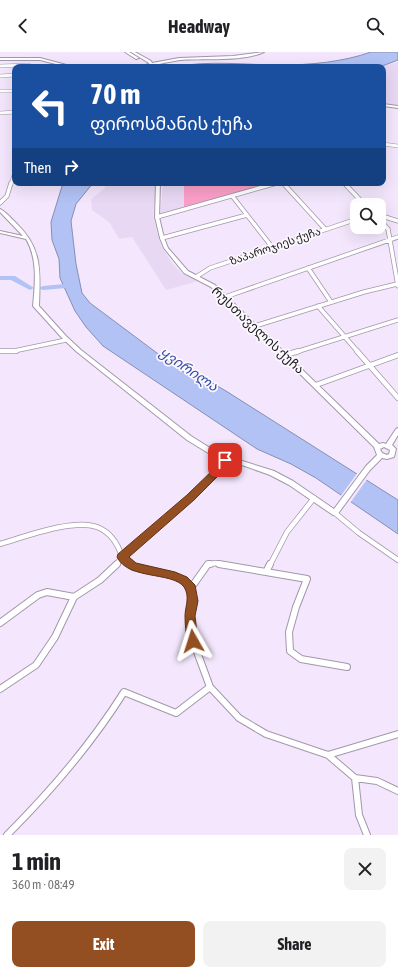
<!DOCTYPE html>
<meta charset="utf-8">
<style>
body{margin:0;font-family:"Asap Condensed","Noto Sans Georgian",sans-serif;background:#f2f2f2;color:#202124;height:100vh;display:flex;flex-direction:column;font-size:15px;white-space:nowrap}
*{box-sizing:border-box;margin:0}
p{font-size:13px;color:#757577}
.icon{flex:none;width:22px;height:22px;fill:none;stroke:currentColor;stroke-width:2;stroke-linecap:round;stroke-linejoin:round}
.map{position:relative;height:783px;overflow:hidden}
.side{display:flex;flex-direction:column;background:#fff;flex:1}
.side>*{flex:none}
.hud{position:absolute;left:12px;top:12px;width:374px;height:122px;border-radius:8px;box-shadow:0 4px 16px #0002;background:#1a4fa0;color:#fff;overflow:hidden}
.tools{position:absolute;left:350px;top:146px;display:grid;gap:8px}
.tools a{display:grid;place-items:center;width:36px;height:36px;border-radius:8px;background:#fff;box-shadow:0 4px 16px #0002;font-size:20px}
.pin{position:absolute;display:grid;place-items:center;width:34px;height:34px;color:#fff;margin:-17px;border-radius:8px;box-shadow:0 2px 6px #0006}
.me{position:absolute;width:44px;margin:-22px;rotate:354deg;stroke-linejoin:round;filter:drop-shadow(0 0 3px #0008)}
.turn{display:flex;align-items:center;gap:14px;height:84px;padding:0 12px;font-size:18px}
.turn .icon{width:52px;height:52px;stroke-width:2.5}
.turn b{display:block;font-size:28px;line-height:34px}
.then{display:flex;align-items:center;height:38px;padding:0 12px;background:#0003;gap:8px;font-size:15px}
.round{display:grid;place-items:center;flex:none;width:42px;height:42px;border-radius:8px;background:#f2f2f2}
.head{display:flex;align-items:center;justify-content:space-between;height:68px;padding:0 12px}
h1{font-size:24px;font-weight:700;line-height:30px}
.button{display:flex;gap:8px;margin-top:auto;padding:8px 12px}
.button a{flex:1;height:46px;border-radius:8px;background:#934f21;color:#fff;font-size:16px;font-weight:700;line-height:46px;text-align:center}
.button a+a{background:#f2f2f2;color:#202124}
header{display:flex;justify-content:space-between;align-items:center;height:52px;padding:0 12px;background:#fff;font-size:18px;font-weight:700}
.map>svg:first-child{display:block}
.built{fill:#e8d8f4}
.green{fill:#fb9fc8}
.water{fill:#b2c2f4;stroke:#858fb4}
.pier{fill:#f4e7fd}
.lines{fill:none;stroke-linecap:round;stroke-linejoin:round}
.river{fill:#b2c2f4;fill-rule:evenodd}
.street-far3-casing{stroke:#a397ab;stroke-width:4}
.street-far2-casing{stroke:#a397ab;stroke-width:5}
.street-far1-casing{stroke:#a397ab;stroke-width:6}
.street-casing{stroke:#a397ab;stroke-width:8}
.secondary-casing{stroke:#a397ab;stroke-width:2}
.street-far3{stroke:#fff;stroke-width:3}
.street-far2{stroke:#fff;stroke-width:3.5}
.street-far1{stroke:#fff;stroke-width:4.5}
.street{stroke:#fff;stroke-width:6}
.secondary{fill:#fff;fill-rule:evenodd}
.route{fill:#934f21;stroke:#603315}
.labels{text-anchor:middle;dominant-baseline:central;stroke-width:3.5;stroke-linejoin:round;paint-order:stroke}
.far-street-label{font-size:11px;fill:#1c181f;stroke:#fbf8fd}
.street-label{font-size:13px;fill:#1c181f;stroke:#fbf8fd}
.water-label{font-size:14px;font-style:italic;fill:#3a4baa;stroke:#fbf8fd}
</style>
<header><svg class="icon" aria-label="back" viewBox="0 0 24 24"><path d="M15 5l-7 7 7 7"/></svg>Headway<svg class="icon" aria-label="search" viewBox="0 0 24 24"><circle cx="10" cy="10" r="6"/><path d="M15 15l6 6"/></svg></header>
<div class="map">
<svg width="398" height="783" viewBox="0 0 398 783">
<rect width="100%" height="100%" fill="#f4e7fd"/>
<!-- built -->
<path class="built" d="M398 10V53L383 52V15H381Z
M105 131H157L153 163 157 181 162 195 172 211 182 222 198 229 166 238 132 185 119 187 110 171 92 158 91 147 105 136Z
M163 131H184V157L160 163Z"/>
<!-- green -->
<path class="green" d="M184 131H262L264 133 184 157Z"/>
<!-- water -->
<path class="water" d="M371 0H398V8L385 13 373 15H174C209 8 245 13 281 13 310 13 343 10 371 0Z
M63 131H93L76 152 71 169 76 212 82 241 90 251 173 313 187 322 200 324 226 339 398 448V482L316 426 291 412 257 397 103 294 86 275 75 259 60 226 59 207 52 188 51 170Z"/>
<!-- pier -->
<path class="pier" d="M358 420 368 426 350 451 340 445Z"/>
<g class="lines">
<!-- river -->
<path class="river" d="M0 224H15L34 236 30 238 11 228H0Z
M75 231 79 233 78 235 43 238 39 236 43 234Z"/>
<!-- street-far3 casing -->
<g class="street-far3-casing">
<path id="street-far3" d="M0 14 29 13
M0 24 15 23
M0 39H15
M0 61 15 60
M383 92 398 94
M283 131 284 132
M344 131 345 132
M11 132 15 120
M274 132 278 131"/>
</g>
<!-- street-far2 casing -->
<g class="street-far2-casing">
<path id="street-far2" d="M283 131 325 177
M344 131 365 153
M233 145 272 195
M0 151 7 144 11 131
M379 163 398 169
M157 165 277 131
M379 167 388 177 398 234
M162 186 247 163
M308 216 331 250
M196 225 210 216 357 167
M225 245 398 185
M318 254 358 300
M255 274 364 240 397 232
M0 299H14L66 288
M296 300 398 268"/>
</g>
<!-- street-far1 casing -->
<g class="street-far1-casing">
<path id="street-far1" d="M0 299H16
M357 299 398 346
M285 303 299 299
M316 333 398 303
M335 461 359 481 398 508
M0 492C24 485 74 466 97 475 110 480 118 492 122 505
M122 505 130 513
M116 513 122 505 190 446 222 415 225 408
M208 513 215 511 224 513
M270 513 287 480 314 446"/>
</g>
<!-- street casing -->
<g class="street-casing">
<path id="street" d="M129 512 133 515 171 523 183 528 191 536 193 549 190 564 193 589 210 635 239 666 266 682 328 703 398 682
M219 512 266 520 270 512
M266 520 307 527 296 555 289 580 290 599 301 607 347 615
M191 536 208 512H210
M0 571 38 543 47 540 74 545 100 528 117 512
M0 637 36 613 55 585 74 545
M328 703 355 726 377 729 398 739
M355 726 359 763 367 783
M7 783C50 740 92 691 124 640L176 661 210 635"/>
</g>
<!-- secondary casing -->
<g class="secondary-casing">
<path id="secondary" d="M125 0H129L139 6 136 7Z
M131 0H135L151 9 152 11 179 6 233 4 264 0C243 10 204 6 180 8 165 10 152 15 137 15L149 12V11Z
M0 6H40L74 15H68L40 8H0Z
M383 52 398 54V56L383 54Z
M156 131H160L159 165 164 186 168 196 188 219 215 233 379 392 383 391 386 392 396 377 398 376V383L392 393 396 397 394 405 387 407 382 406 370 418 337 463H333L289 433 270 423 239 412 223 410 187 388 77 300 62 286 33 254C35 232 38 207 26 187L0 181V179L23 184 0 160V157C6 160 11 166 16 171 43 197 40 219 39 254L66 284 81 298 191 384 226 406 239 408 274 419 293 429 334 457 366 414 377 403 374 395 223 246 211 235 184 221 164 196 160 186 155 165ZM384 395 390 398 389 402 387 403 382 401 380 397Z"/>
</g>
<!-- street-far3 -->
<use href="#street-far3" class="street-far3"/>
<!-- street-far2 -->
<use href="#street-far2" class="street-far2"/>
<!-- street-far1 -->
<use href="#street-far1" class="street-far1"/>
<!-- street -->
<use href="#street" class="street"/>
<!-- secondary -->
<use href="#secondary" class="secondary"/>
</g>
<!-- route -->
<path class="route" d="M225 405 230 408 225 417 194 448 129 505 136 511 175 520 187 525 195 533 198 549 195 564 198 589 197 593 193 594 189 593 187 589C186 581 185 572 185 564 185 556 189 548 186 539 180 518 129 530 117 505L118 502 187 443 218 413 222 406Z"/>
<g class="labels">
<!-- far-street labels -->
<g class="far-street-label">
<text transform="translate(275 194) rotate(-19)">ზაპაროჯიეს ქუჩა</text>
</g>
<!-- street labels -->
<g class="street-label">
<text transform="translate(258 278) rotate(43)">რუსთაველის ქუჩა</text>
</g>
<!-- water labels -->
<g class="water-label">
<text transform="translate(189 317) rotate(34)">ყვირილა</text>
</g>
</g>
</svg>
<div class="tools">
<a><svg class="icon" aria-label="search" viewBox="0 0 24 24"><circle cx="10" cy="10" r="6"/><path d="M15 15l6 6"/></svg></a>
</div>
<div class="pin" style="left:225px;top:408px;background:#d93025"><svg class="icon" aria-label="arrive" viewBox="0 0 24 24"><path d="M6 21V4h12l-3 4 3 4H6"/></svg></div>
<svg class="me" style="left:193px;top:589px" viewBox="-20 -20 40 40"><path d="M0-17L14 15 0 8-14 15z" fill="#934f21" stroke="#fff" stroke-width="4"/></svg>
<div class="hud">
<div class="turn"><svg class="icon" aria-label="left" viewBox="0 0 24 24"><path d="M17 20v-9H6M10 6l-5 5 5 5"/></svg><div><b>70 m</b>ფიროსმანის ქუჩა</div></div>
<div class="then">Then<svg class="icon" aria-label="right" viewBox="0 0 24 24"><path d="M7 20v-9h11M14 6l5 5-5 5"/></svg></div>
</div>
</div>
<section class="side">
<div class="head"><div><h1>1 min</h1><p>360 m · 08:49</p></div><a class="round"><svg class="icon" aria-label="close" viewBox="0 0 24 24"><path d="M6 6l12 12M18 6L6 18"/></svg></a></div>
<div class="button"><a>Exit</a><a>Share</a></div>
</section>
